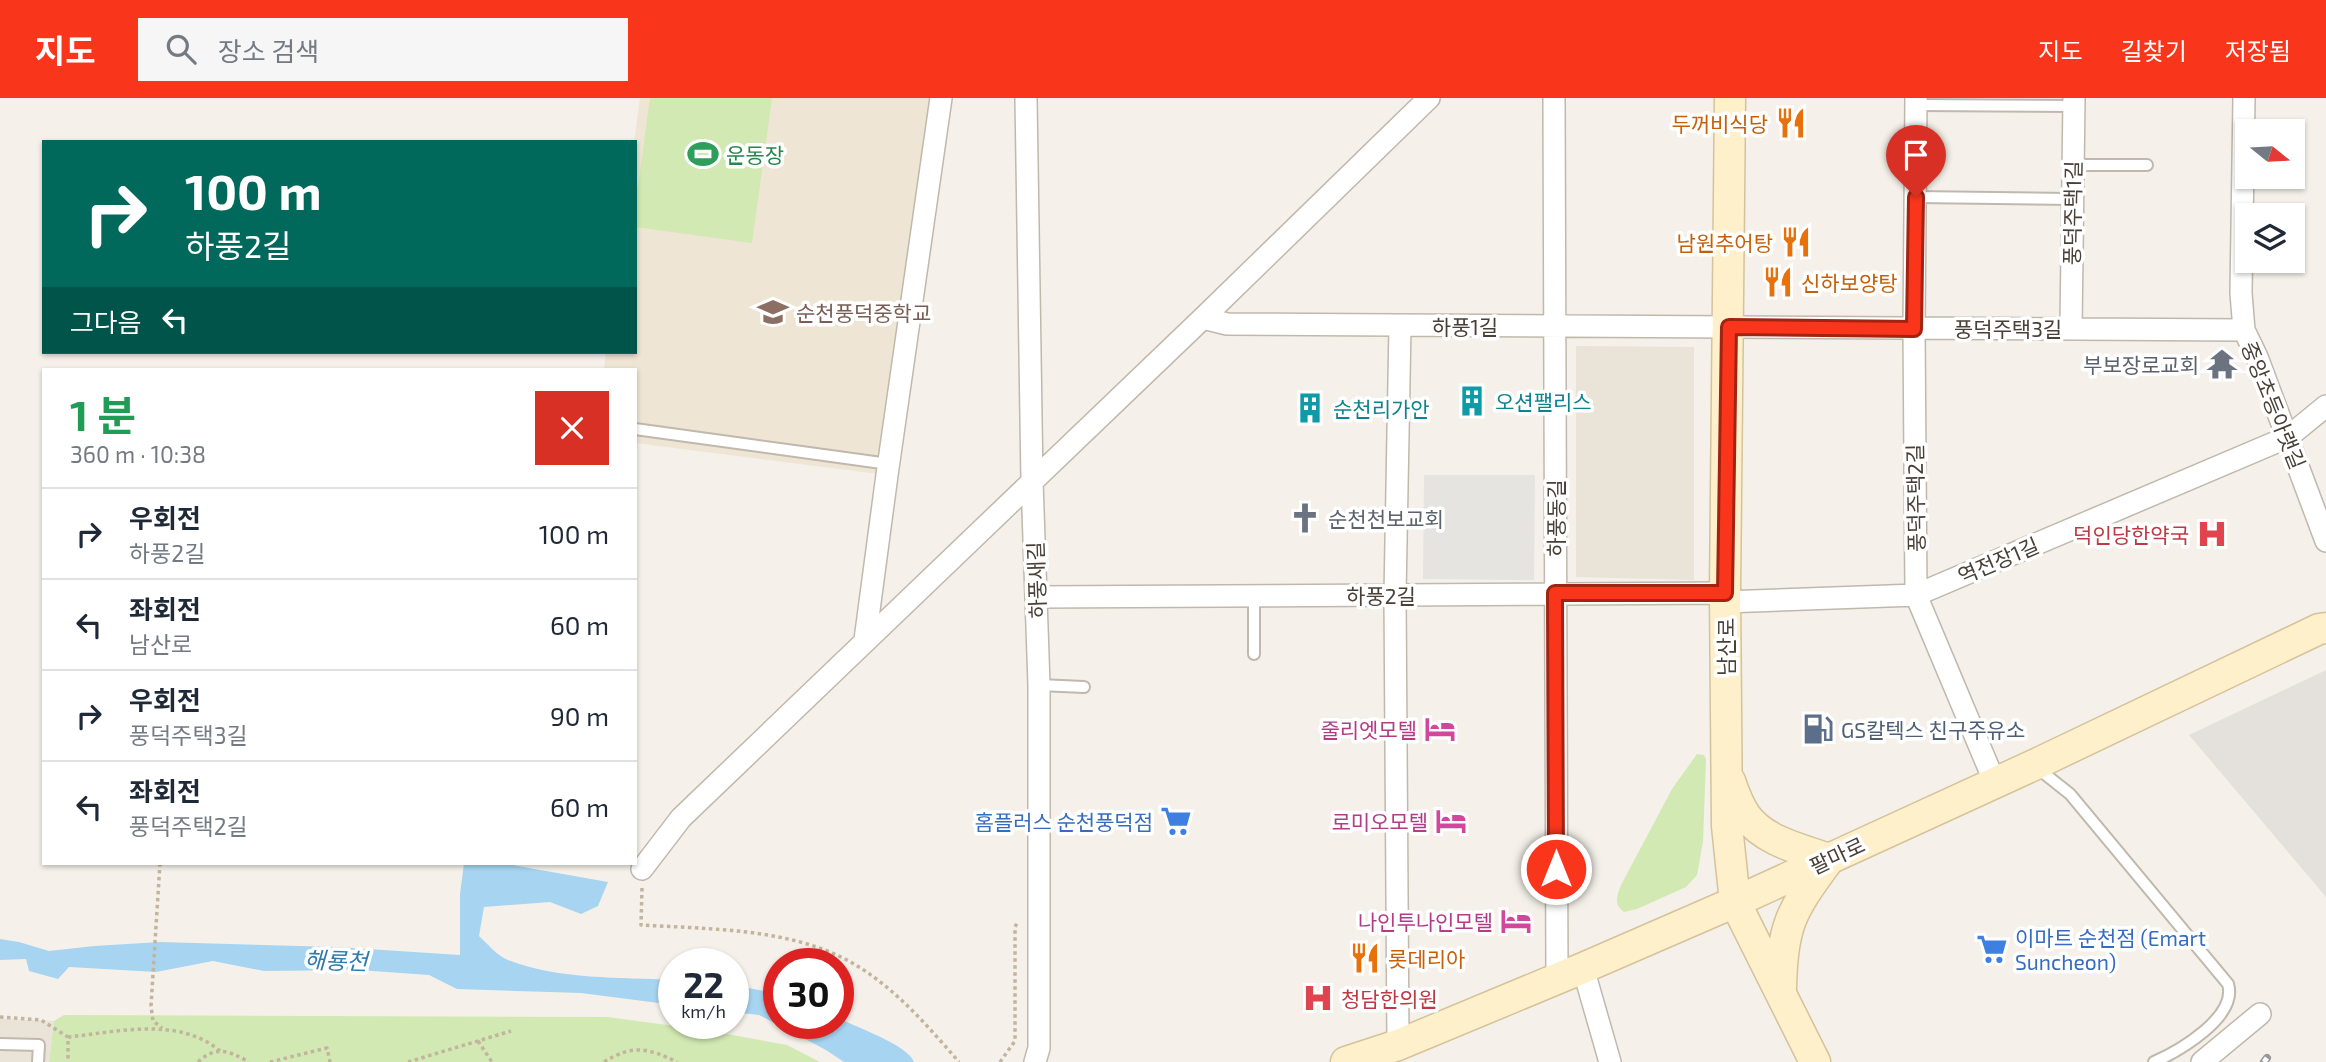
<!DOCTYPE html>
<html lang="ko">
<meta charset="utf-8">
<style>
body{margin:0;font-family:"Exo 2","Noto Sans KR",sans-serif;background:#f6f6f7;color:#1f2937;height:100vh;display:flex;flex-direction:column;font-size:26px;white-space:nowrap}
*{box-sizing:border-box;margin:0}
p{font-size:23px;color:#747a83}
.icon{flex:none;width:38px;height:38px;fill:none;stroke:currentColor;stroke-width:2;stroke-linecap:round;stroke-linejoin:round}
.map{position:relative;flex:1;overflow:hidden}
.drawer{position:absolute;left:42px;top:270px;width:595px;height:497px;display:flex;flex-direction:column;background:#fff;border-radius:0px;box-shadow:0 2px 5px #0004}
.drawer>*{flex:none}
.hud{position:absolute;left:42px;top:42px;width:595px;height:214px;border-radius:0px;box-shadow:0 2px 5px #0004;background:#00695c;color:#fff;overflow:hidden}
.needle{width:46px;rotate:108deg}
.buttons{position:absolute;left:2235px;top:21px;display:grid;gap:14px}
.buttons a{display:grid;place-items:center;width:70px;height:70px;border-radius:0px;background:#fff;box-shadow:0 2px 5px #0004;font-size:35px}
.speed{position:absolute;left:658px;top:850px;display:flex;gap:14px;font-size:35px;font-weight:700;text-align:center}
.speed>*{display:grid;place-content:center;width:91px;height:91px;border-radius:50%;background:#fff;box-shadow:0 2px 5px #0004;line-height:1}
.speed small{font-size:18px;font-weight:400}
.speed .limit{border:10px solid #d22;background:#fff;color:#111}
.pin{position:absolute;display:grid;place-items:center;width:60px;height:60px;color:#fff;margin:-72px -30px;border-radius:50% 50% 50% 0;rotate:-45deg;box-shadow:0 0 7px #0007}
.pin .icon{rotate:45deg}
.me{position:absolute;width:77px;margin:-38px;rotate:0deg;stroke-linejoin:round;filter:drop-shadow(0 0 5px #0008)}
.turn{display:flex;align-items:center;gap:24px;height:147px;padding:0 28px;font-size:32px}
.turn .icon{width:91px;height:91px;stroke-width:2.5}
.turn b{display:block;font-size:49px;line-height:60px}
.then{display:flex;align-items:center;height:66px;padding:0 28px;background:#0003;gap:14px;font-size:26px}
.round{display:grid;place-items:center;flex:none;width:74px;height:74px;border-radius:0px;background:#f6f6f7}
.overview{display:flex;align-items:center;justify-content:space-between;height:119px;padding:0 28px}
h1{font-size:42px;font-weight:700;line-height:52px;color:#1e9e55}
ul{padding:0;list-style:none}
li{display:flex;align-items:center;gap:21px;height:91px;padding:0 28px;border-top:2px solid #e0e1e3}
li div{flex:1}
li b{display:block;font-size:26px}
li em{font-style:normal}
header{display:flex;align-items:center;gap:42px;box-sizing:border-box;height:98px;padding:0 35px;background:#f9361c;color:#fff}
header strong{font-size:33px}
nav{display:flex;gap:38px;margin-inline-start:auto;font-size:24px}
.search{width:490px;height:63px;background:#f6f6f7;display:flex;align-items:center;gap:18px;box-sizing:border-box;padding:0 24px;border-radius:0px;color:#747a83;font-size:26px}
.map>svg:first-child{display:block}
.residential{fill:#e9e3d8}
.industrial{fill:#e4e0db}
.education{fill:#eee5d4}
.green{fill:#d2e9b3}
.parking{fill:#e6e4e1}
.water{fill:#a7d5f1}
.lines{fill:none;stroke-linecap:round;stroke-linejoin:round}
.lane-casing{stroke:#c0b8ac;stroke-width:14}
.street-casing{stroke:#c0b8ac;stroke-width:24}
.secondary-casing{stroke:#d4c39a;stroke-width:33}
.path{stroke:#c2b49d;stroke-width:3.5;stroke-dasharray:3.5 3.5;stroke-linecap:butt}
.lane{stroke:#fff;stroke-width:10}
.street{stroke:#fff;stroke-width:21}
.secondary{stroke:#fef0ca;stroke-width:30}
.rail-casing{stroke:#989898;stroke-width:8}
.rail{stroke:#fff;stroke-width:5;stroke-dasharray:16;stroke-linecap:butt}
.route-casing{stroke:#a22312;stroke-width:18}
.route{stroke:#f9361c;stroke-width:12}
.labels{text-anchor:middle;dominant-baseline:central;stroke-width:7;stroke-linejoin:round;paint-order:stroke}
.food-label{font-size:21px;fill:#c56008;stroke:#fff;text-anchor:end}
.leisure-label{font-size:21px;fill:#27864d;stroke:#fff;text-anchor:start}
.street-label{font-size:21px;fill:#494138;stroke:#fff}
.education-label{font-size:21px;fill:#785e54;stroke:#fff;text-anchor:start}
.worship-label{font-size:21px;fill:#5b616d;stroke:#fff;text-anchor:end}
.culture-label{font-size:21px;fill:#0d838f;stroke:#fff;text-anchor:start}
.health-label{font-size:21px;fill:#be3a42;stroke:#fff;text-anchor:end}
.hotel-label{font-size:21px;fill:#b23c85;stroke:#fff;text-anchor:end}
.service-label{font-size:21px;fill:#4e5e75;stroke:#fff;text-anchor:start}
.shop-label{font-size:21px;fill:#366cbe;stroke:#fff;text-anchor:end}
.water-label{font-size:23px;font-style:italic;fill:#2e7bad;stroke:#fff}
</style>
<header>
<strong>지도</strong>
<div class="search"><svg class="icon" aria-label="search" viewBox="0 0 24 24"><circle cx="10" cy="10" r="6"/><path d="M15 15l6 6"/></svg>장소 검색</div>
<nav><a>지도</a><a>길찾기</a><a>저장됨</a></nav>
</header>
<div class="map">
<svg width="2326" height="964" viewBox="0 0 2326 964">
<rect width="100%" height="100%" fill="#f5f1ea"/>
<!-- residential -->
<path class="residential" d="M1576 248 1694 249V482L1576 479Z
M0 921 54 923 49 964H0Z"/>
<!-- industrial -->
<path class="industrial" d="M2326 572V799L2189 637Z"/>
<!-- education -->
<path class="education" d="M640 0H941L887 377 635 345V271H604L606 254H635L634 44Z"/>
<!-- green -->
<path class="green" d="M650 0H772L752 145 635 129V111Z
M1697 656 1704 657 1706 661 1703 744 1697 777 1686 789 1637 811 1624 814C1613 806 1617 798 1621 787L1672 691Z
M64 917 607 919 705 932 787 947 820 964H49L54 923Z"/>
<!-- parking -->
<path class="parking" d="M1424 377H1535L1534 482 1423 481Z"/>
<!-- water -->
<path class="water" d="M464 765H501L608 784 598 808 581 816 550 804 484 809 479 838C487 845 497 858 508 862 560 882 619 879 674 882V907L581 895 457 891 429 877 358 872 264 873 213 863 156 874 69 869 58 881 29 873 26 861 0 862V841L19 844 49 853 94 848 160 844 337 849 460 857V796Z
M733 887 779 896V926H838V920C856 929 908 947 914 964H844L826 952 759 917 733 914Z"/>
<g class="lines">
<!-- lane casing -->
<g class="lane-casing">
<path id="lane" d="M1916 7 2074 8
M2073 67H2147
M1916 99 2072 101
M635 331 889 366
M1254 497V556
M1039 587 1084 589
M2036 669 2070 696 2228 886C2238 919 2179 953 2154 964
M0 946 39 947 38 964"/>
</g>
<!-- street casing -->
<g class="street-casing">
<path id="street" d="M1026 0 1032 383 1039 587V950L1035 964
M1554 0 1557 881
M1916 0 1914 231 1916 497 1995 685
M2244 0 2241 195 2244 232 2257 259 2326 443
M1203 220 1227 226C1566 230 1905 228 2244 232
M2071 230 2074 0
M1037 499 1725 495
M1725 504 1916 497 2288 339 2326 308
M865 542 887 377 941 0
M642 771 681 720 1203 220 1429 0
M1583 870 1610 964
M1398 947 1395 497 1400 228
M2202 964 2260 916"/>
</g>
<!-- secondary casing -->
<g class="secondary-casing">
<path id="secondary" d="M1730 0 1725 495 1727 728 1735 804 1815 964
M1730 683C1734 695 1739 708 1746 718 1765 744 1801 751 1829 761
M1781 891C1782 829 1790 814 1827 764
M1346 964 1398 947 1583 870 1735 804 2034 667 2319 531 2326 530"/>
</g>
<!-- path -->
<path class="path" d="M160 765 151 908 153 923 162 930
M642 790 641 827C707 831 785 830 845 861 891 885 926 926 959 964
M0 919 41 922 68 939V964
M68 939C117 934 179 918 220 953
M478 943 492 964
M198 964C216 947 229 953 249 964
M270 964 327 950 330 964
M408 964 511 933
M604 964C633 946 648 950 677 964
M1000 964 1015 943V829L1018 823"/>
<!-- lane -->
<use href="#lane" class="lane"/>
<!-- street -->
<use href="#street" class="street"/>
<!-- secondary -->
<use href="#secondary" class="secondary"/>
<!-- rail casing -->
<g class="rail-casing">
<path id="rail" d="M2264 964 2267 960"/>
</g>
<!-- rail -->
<use href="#rail" class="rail"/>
</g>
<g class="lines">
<!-- route casing -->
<g class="route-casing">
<path id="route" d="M1556 771 1555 495H1725L1729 229 1914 231 1916 99"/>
</g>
<!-- route -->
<use href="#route" class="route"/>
</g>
<!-- icons -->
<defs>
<g id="restaurant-bare" transform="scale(2.415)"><path d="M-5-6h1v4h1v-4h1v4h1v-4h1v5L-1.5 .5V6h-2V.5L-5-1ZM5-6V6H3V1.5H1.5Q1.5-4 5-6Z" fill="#e8710a" stroke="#fff" stroke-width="2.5" paint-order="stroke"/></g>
<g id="stadium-bare" transform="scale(2.415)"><path d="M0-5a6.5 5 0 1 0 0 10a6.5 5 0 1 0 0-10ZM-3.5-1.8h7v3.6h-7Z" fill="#2e9e5b" stroke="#fff" stroke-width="2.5" paint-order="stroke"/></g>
<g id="school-bare" transform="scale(2.415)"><path d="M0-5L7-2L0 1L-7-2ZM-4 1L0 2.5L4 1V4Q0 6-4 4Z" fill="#8d6e63" stroke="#fff" stroke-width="2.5" paint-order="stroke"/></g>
<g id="temple-bare" transform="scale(2.415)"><path d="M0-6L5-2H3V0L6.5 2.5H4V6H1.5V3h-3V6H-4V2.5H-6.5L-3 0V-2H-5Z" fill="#6b7280" stroke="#fff" stroke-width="2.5" paint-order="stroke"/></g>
<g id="building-bare" transform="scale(2.415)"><path d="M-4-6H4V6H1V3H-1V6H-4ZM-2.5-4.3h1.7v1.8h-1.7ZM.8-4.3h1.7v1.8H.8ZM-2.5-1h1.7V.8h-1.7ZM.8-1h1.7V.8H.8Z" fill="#0f9aa8" stroke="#fff" stroke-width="2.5" paint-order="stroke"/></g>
<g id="church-bare" transform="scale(2.415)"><path d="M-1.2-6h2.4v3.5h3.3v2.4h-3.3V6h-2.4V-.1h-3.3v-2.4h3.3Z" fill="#6b7280" stroke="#fff" stroke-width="2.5" paint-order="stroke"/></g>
<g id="hospital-bare" transform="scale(2.415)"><path d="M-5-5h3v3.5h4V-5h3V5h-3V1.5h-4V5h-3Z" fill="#e0444e" stroke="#fff" stroke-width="2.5" paint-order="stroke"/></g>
<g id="hotel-bare" transform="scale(2.415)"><path d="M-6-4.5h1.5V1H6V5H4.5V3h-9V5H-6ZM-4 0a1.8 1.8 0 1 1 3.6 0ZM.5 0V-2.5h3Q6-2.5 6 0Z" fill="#d1479c" stroke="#fff" stroke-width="2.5" paint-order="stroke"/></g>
<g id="fuel-bare" transform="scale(2.415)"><path d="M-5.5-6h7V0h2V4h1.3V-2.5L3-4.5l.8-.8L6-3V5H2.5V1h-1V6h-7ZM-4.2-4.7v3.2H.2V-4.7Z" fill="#5c6f8a" stroke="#fff" stroke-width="2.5" paint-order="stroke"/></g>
<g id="supermarket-bare" transform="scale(2.415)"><path d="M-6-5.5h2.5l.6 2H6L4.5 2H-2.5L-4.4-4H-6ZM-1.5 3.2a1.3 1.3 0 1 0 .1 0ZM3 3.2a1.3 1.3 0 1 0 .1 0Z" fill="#3f7fe0" stroke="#fff" stroke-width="2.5" paint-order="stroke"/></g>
</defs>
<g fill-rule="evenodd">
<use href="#restaurant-bare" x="1791" y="25"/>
<use href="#stadium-bare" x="703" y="56"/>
<use href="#restaurant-bare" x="1796" y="144"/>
<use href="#restaurant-bare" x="1778" y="184"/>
<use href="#school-bare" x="773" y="214"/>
<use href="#temple-bare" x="2222" y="266"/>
<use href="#building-bare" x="1472" y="303"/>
<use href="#building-bare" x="1310" y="310"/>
<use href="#church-bare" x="1305" y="420"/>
<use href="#hospital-bare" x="2212" y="436"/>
<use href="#hotel-bare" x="1440" y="631"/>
<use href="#fuel-bare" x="1818" y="631"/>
<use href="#supermarket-bare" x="1176" y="723"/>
<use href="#hotel-bare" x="1451" y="723"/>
<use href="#hotel-bare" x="1516" y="823"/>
<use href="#supermarket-bare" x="1992" y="851"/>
<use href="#restaurant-bare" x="1365" y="860"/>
<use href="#hospital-bare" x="1318" y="900"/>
</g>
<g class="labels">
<!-- food labels -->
<g class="food-label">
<text x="1768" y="25">두꺼비식당</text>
<text x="1773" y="144">남원추어탕</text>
<text x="1801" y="184" text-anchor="start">신하보양탕</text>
<text x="1388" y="860" text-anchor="start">롯데리아</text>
</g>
<!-- leisure labels -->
<g class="leisure-label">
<text x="726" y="56">운동장</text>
</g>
<!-- street labels -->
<g class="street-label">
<text transform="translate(2072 115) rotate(-89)">풍덕주택1길</text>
<text x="1465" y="228">하풍1길</text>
<text x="2008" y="230">풍덕주택3길</text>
<text transform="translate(2274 307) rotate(68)">중앙초등아랫길</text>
<text transform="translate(1915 400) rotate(-91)">풍덕주택2길</text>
<text transform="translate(1555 420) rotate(-90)">하풍동길</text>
<text transform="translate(1998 462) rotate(-23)">역전장1길</text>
<text transform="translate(1036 482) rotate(-92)">하풍새길</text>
<text x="1381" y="497">하풍2길</text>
<text transform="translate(1725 549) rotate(-90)">남산로</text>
<text transform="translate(1837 757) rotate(-25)">팔마로</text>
</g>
<!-- education labels -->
<g class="education-label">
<text x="796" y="214">순천풍덕중학교</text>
</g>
<!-- worship labels -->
<g class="worship-label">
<text x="2199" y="266">부보장로교회</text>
<text x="1328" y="420" text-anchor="start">순천천보교회</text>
</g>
<!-- culture labels -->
<g class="culture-label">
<text x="1495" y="303">오션팰리스</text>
<text x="1333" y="310">순천리가안</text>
</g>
<!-- health labels -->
<g class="health-label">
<text x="2189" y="436">덕인당한약국</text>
<text x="1341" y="900" text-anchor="start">청담한의원</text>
</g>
<!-- hotel labels -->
<g class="hotel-label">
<text x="1417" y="631">줄리엣모텔</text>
<text x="1428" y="723">로미오모텔</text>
<text x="1493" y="823">나인투나인모텔</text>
</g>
<!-- service labels -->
<g class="service-label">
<text x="1841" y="631">GS칼텍스 친구주유소</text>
</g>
<!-- shop labels -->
<g class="shop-label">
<text x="1153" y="723">홈플러스 순천풍덕점</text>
<text x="2015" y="839" text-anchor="start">이마트 순천점 (Emart<tspan x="2015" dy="24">Suncheon)</tspan></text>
</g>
<!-- water labels -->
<g class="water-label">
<text transform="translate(336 862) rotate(2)">해룡천</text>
</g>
</g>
</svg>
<div class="buttons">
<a><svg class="needle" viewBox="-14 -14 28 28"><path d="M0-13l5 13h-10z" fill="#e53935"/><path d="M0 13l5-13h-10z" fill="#747a83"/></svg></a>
<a><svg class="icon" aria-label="layers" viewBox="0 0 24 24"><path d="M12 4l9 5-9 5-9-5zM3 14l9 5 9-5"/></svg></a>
</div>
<div class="speed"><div>22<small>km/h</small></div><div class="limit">30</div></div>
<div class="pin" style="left:1916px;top:99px;background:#d93025"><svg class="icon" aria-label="arrive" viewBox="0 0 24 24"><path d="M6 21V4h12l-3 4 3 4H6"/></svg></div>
<svg class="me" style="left:1556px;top:771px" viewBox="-20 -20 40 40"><circle r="17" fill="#f9361c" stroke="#fff" stroke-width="3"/><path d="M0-11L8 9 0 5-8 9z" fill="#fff"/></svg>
<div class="hud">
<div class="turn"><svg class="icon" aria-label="right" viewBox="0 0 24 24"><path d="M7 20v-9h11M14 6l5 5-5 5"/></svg><div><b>100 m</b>하풍2길</div></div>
<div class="then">그다음<svg class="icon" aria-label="left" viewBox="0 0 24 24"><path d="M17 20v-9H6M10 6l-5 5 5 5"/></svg></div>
</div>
<section class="drawer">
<div class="overview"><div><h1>1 분</h1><p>360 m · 10:38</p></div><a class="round" style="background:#d93025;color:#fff"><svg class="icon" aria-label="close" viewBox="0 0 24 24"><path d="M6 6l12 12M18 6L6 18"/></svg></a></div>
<ul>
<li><svg class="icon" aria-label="right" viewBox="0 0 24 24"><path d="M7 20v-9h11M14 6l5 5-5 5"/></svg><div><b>우회전</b><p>하풍2길</p></div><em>100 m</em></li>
<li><svg class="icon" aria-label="left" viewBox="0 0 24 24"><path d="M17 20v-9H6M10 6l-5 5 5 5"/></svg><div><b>좌회전</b><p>남산로</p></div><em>60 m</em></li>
<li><svg class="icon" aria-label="right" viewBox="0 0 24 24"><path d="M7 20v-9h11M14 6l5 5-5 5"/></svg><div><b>우회전</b><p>풍덕주택3길</p></div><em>90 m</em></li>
<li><svg class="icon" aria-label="left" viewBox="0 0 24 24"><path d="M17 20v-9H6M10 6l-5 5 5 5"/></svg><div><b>좌회전</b><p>풍덕주택2길</p></div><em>60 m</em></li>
</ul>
</section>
</div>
